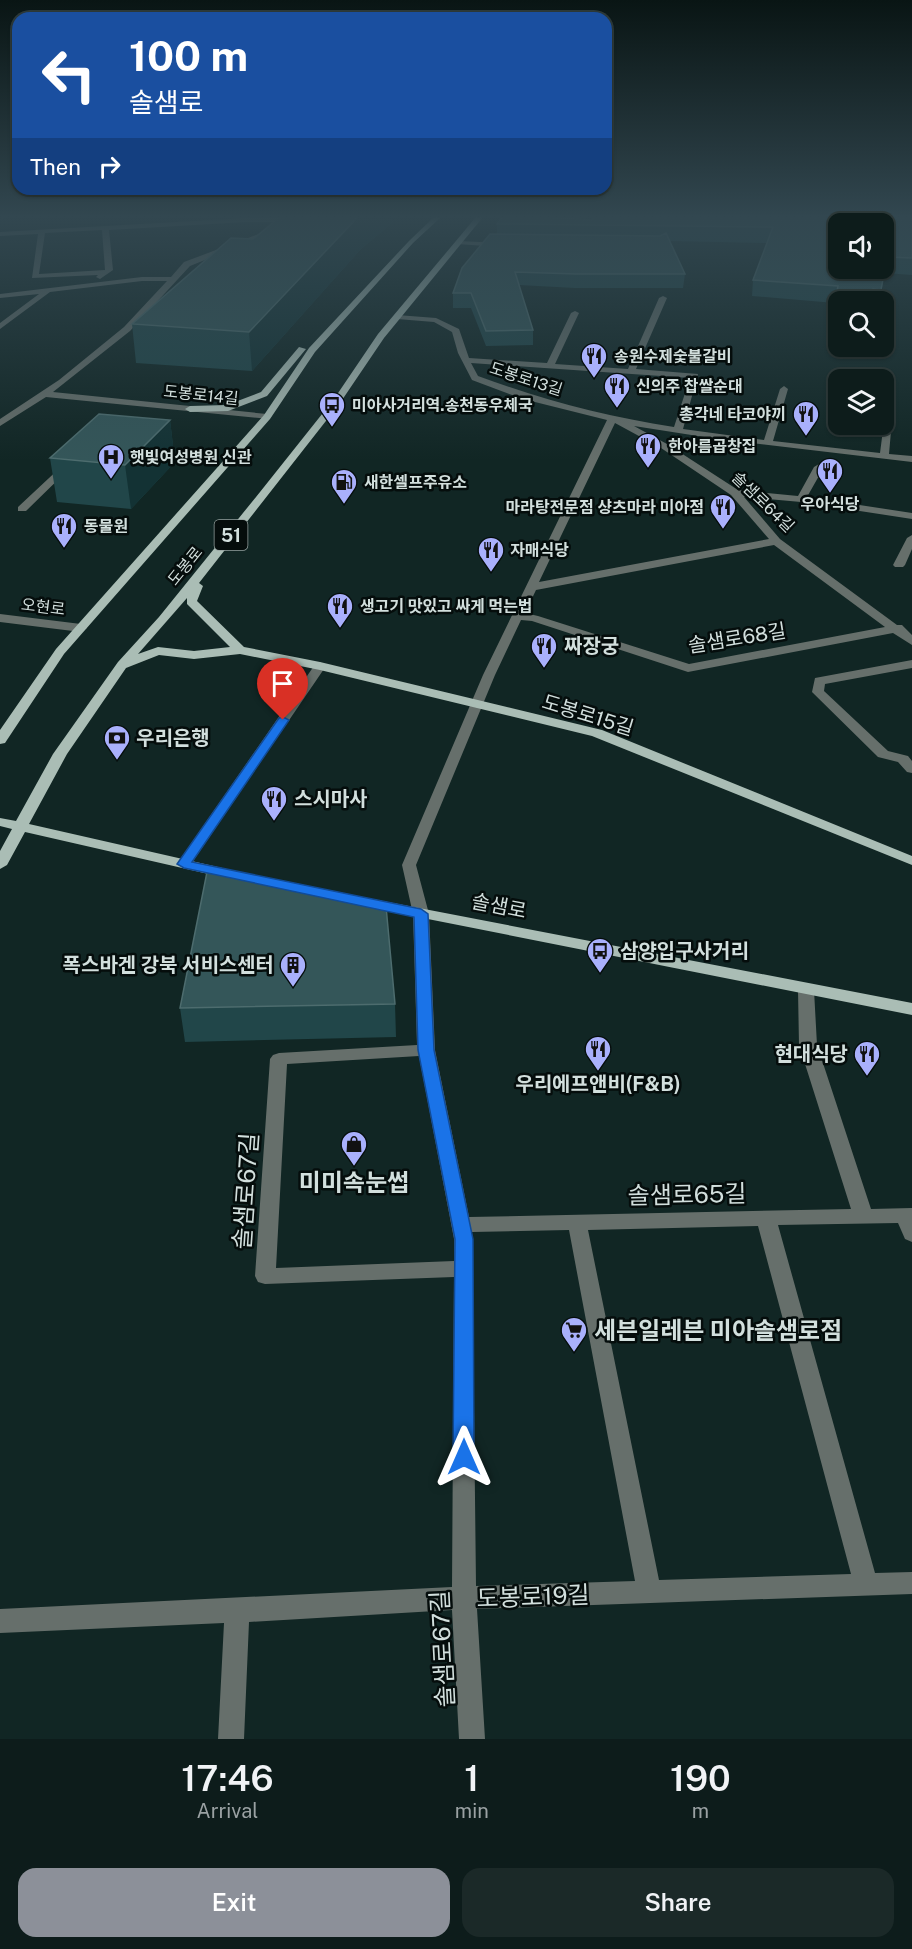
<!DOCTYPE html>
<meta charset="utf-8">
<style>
body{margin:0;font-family:"Public Sans","Noto Sans KR",sans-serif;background:#1b2928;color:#f1f3f6;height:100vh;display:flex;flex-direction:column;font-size:22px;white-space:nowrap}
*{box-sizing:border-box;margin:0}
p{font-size:20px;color:#9aa1a3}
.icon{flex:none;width:33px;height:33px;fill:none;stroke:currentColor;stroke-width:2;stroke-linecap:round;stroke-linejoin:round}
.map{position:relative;height:1739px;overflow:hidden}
.side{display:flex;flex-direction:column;background:#0d1c1b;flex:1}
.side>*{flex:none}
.guide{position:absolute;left:12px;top:12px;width:600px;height:183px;border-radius:18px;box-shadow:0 2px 4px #0004,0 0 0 2px #2d3a3a;background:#1a4fa0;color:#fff;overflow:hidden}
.buttons{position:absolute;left:828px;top:213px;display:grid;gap:12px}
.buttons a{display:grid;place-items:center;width:66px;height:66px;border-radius:12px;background:#0d1c1b;box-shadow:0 2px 4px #0004,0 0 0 2px #2d3a3a;font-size:30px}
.pin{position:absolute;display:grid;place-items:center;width:51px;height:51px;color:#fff;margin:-62px -26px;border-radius:50% 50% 50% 0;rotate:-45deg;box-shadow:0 0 6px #0007}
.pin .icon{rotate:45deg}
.me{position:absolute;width:66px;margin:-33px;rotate:0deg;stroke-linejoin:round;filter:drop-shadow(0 0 4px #0008)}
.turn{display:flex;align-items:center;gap:21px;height:126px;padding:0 18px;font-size:27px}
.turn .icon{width:78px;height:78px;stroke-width:2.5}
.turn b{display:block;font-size:42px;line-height:51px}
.then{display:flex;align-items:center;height:57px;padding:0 18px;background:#0003;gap:12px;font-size:22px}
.eta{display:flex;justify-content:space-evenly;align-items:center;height:102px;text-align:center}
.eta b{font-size:36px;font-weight:600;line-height:42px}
.button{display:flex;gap:12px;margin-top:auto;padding:12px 18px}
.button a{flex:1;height:69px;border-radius:18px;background:#8c9099;color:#fff;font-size:24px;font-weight:600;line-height:69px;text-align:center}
.button a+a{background:#1b2928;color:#f1f3f6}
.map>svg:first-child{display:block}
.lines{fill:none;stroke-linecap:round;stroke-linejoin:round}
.minor{fill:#666f6b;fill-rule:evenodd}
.major{fill:#aabdb5;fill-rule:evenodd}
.wall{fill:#214649}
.shaded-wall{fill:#133234}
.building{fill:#345659;stroke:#4d6c6e;stroke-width:1.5;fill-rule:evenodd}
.route{fill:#1a73e8;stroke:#114b97;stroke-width:1.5}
.labels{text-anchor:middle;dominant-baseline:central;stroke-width:5;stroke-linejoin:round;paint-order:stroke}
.far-poi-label{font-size:16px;font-weight:bold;fill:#d2dfdd;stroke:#050d0c;text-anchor:start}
.far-street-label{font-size:16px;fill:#d2dfdd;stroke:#050d0c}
.shield{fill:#050d0c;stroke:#94a09e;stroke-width:1.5}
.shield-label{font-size:18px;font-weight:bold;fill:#d2dfdd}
.street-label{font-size:20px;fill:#d2dfdd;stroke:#050d0c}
.poi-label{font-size:20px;font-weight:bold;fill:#d2dfdd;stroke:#050d0c;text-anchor:start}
.near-poi-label{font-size:24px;font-weight:bold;fill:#d2dfdd;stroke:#050d0c}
.near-street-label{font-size:24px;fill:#d2dfdd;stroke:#050d0c}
</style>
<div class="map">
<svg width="912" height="1739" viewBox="0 0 912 1739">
<rect width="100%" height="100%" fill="#112624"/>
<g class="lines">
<!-- minor -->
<path class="minor" d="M0 217H5L2 219Z
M246 218H296L299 220 296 222H246L109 230 113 270 100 279 96 277 98 275 32 278 38 234 0 236V232ZM102 230 105 270 39 274 45 233Z
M272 229 274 232 190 266 130 331 53 392 267 414 270 415V419L46 397 0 426V419L59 380 124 327 167 281H142L50 292 0 329V323L39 294 0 298V294L142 277H171L184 262Z
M459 241 500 243 504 245 500 247 457 244Z
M663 296 667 298 636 369 698 374 683 429 764 440 780 389 784 386 788 389 773 441 880 453 887 399 894 397 889 454 912 456V462L717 439 634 426 667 444 738 490 798 496 814 467 819 464 824 467 807 497 912 513V519L801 502 744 497 780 539 897 625H902L912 635V645L893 633 688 672 532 621 521 620 495 675 416 865 429 914 435 1050 469 1217 851 1209 799 1045 798 990 800 986H812L814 990 817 1045 871 1209 912 1208V1242L905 1239 898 1223 778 1225 875 1573 912 1572V1594L477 1609 485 1739H459L452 1610 249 1622 244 1739H218L224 1623 0 1633V1609L452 1587 454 1277 265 1284 258 1282 255 1276 270 1059 273 1055 279 1053 417 1045 413 914 402 865 483 675 607 420 523 399 472 380 458 353 452 332 434 322 397 319 393 317 397 315 436 318 459 329 469 358 547 363 571 313 575 311 579 313 555 364 628 369 659 298ZM471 363 690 378 674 427C607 417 543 400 478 376ZM615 423 661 448 731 495 769 539 539 582ZM774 545 885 627 689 664 538 616 525 613 536 590ZM419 1056 454 1239V1261L276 1268 287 1064ZM758 1226 851 1574 659 1580 588 1230ZM569 1230 635 1581 476 1586 472 1232Z
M64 464 72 466 26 511H18V507Z
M912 535V549L905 565 903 567H895L893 565 907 538Z
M0 614 81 624 87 628 81 632 0 622Z
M912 660V668L825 684 824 691 888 751 908 756 912 761V773L907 772 898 762 878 757 812 692 815 678Z
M320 662 326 666 191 864 189 867H179L177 864 316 663Z"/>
<!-- major -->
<path class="major" d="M434 217H441L413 243 315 352 270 419 64 654 5 743 0 744V730L56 649 264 415 309 348 409 241Z
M476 217H483L384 338 340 403 199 583 203 586 197 601 244 647 320 662 602 730 912 856V865L592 736 320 670 240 654 194 659 159 655 126 668 67 754 29 824 231 870 234 873 231 876 226 878 25 832 7 865 0 869V851L12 829 0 826V818L16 821 53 754 118 662 159 617 264 487 334 399 378 334ZM187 598V604L230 647 194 651 158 647 138 654Z
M299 347 306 349 267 396 228 411 190 412 185 409 190 406 227 405 261 392Z
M367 898 912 1003V1015L362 906 359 903Z"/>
</g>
<!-- wall -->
<path class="wall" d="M590 217H912V275L885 273 879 302H838V308L834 307 835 303 752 296 753 280 767 243 670 241 685 274 683 288H575L519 285 533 330V345L486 346 471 308H453V293L497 234V224L592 220V218Z
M393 222 360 250 252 371 136 363 132 324 253 239Z
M170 420 175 462 131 509 57 502 50 458Z
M395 1004 396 1037 185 1042 180 1008Z"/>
<!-- shaded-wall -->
<path class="shaded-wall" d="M358 217H392L393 222 360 250 252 371 249 332Z
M170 420 175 462 131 509 125 465Z"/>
<!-- building -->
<path class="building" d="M280 217H358L249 332 132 324 231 238 253 239Z
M502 217H545L592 220V217H912V258L887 257 881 290 873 289 872 293 837 291 838 286 753 280 773 227 497 224ZM838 224H884V268H838Z
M666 233 685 274H576L515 272 533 330 486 331 471 293H453L462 268 490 234 660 236Z
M99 414 170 420 125 465 50 458Z
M208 867 386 906 395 1004 180 1008Z"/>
<!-- sky -->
<linearGradient id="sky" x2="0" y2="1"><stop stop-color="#091514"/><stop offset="0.47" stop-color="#324750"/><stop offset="1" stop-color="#324750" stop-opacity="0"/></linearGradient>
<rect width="912" height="461" fill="url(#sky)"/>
<!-- route -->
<path class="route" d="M283 717 289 720 192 862 421 909 428 914 434 1050 473 1239 474 1457 471 1463 464 1466 456 1463 453 1457 455 1239 418 1050 414 917 184 868 177 864 279 718Z"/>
<!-- icons -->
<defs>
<g id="restaurant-pin" transform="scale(1.35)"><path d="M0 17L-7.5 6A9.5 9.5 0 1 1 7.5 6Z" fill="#a9b0fc" stroke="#050d0c"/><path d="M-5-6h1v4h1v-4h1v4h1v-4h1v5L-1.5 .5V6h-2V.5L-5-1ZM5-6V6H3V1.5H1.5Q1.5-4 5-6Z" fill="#111"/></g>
<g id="bus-pin" transform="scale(1.35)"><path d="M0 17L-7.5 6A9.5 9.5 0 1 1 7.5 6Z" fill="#a9b0fc" stroke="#050d0c"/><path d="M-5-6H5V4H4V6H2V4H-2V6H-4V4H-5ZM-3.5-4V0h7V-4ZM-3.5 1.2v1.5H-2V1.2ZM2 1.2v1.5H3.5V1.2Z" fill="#111"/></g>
<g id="hospital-pin" transform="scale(1.35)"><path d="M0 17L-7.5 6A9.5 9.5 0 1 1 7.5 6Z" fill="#a9b0fc" stroke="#050d0c"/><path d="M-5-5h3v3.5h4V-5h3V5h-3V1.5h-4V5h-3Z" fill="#111"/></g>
<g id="fuel-pin" transform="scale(1.35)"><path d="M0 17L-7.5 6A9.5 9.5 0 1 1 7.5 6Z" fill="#a9b0fc" stroke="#050d0c"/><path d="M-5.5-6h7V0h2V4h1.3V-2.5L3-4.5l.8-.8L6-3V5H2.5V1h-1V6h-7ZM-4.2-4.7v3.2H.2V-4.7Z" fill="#111"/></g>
<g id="bank-pin" transform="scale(1.35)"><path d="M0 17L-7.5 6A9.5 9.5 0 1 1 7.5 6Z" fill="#a9b0fc" stroke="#050d0c"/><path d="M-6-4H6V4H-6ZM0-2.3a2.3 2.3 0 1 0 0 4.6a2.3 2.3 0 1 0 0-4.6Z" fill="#111"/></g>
<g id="building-pin" transform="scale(1.35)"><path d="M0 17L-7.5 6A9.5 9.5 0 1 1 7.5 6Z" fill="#a9b0fc" stroke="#050d0c"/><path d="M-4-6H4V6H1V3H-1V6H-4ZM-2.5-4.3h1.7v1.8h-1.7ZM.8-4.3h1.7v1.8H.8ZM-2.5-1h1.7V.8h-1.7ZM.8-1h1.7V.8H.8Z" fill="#111"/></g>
<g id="shop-pin" transform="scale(1.35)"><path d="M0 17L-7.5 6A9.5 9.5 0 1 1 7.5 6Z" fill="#a9b0fc" stroke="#050d0c"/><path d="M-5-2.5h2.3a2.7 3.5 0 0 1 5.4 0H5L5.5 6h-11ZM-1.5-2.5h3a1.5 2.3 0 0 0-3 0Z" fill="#111"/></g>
<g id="supermarket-pin" transform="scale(1.35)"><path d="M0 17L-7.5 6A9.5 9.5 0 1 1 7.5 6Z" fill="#a9b0fc" stroke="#050d0c"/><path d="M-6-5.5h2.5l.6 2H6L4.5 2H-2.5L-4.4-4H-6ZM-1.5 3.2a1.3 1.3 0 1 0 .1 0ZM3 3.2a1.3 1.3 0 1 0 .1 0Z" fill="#111"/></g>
</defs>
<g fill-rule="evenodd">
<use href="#restaurant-pin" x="594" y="356"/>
<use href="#restaurant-pin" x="617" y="386"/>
<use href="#bus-pin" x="332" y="405"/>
<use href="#restaurant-pin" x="806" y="414"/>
<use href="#restaurant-pin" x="648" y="446"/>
<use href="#hospital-pin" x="111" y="457"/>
<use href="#restaurant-pin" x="830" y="471"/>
<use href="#fuel-pin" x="344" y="482"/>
<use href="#restaurant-pin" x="723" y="507"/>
<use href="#restaurant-pin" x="64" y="526"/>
<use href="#restaurant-pin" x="491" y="550"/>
<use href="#restaurant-pin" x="340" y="606"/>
<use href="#restaurant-pin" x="544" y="646"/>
<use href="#bank-pin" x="117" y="738"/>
<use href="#restaurant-pin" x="274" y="799"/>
<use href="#bus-pin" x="600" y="951"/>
<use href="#building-pin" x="293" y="965"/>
<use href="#restaurant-pin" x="598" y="1049"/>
<use href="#restaurant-pin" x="867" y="1054"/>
<use href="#shop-pin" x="354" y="1144"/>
<use href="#supermarket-pin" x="574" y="1330"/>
</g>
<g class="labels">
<!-- far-poi labels -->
<g class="far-poi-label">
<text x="614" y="356">송원수제숯불갈비</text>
<text x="636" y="386">신의주 찹쌀순대</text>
<text x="352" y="405">미아사거리역.송천동우체국</text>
<text x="786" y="414" text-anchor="end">총각네 타코야끼</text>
<text x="668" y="446">한아름곱창집</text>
<text x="130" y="457">햇빛여성병원 신관</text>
<text x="364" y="482">새한셀프주유소</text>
<text x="830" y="504" text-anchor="middle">우아식당</text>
<text x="704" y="507" text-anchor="end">마라탕전문점 샹츠마라 미아점</text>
<text x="84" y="526">동물원</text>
<text x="510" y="550">자매식당</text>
<text x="360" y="606">생고기 맛있고 싸게 먹는법</text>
</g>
<!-- far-street labels -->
<g class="far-street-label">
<text transform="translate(526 379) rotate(18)">도봉로13길</text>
<text transform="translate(201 395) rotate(6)">도봉로14길</text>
<text transform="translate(763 502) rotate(44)">솔샘로64길</text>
<text transform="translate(185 566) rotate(-51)">도봉로</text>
<text transform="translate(43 607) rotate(7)">오현로</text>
</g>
<!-- shield labels -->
<rect class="shield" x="214.5" y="520" width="33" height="30" rx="4.5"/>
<g class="shield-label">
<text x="231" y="535">51</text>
</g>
<!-- street labels -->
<g class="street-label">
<text transform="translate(737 638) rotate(-9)">솔샘로68길</text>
<text transform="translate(588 715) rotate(17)">도봉로15길</text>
<text transform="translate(499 906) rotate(11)">솔샘로</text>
</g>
<!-- poi labels -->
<g class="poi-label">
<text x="564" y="646">짜장궁</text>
<text x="136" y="738">우리은행</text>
<text x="294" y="799">스시마사</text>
<text x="620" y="951">삼양입구사거리</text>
<text x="274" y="965" text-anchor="end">폭스바겐 강북 서비스센터</text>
<text x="848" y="1054" text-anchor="end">현대식당</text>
<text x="598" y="1084" text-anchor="middle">우리에프앤비(F&amp;B)</text>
</g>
<!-- near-poi labels -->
<g class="near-poi-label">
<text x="354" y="1182">미미속눈썹</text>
<text x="594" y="1330" text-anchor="start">세븐일레븐 미아솔샘로점</text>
</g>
<!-- near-street labels -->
<g class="near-street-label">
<text transform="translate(245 1191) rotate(-86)">솔샘로67길</text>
<text transform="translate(687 1194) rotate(-1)">솔샘로65길</text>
<text transform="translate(533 1596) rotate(-2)">도봉로19길</text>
<text transform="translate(442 1649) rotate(-93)">솔샘로67길</text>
</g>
</g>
</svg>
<div class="buttons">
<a><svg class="icon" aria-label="sound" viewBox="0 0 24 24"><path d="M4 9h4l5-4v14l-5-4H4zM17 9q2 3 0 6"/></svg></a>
<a><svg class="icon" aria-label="search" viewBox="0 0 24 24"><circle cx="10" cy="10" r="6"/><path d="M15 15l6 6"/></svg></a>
<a><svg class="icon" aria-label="layers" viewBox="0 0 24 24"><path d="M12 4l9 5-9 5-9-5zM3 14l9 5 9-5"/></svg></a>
</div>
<div class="pin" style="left:283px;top:720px;background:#d93025"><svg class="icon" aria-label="arrive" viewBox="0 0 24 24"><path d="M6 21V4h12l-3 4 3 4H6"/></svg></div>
<svg class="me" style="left:464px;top:1457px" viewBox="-20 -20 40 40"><path d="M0-17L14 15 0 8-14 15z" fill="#1a73e8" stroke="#fff" stroke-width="4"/></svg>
<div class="guide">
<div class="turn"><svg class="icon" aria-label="left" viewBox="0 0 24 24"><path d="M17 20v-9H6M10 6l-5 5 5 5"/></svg><div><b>100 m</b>솔샘로</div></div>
<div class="then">Then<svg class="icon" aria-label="right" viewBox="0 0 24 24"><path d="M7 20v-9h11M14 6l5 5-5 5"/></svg></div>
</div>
</div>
<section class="side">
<div class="eta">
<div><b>17:46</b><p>Arrival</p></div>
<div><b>1</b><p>min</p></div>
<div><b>190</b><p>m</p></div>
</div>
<div class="button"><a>Exit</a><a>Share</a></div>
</section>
